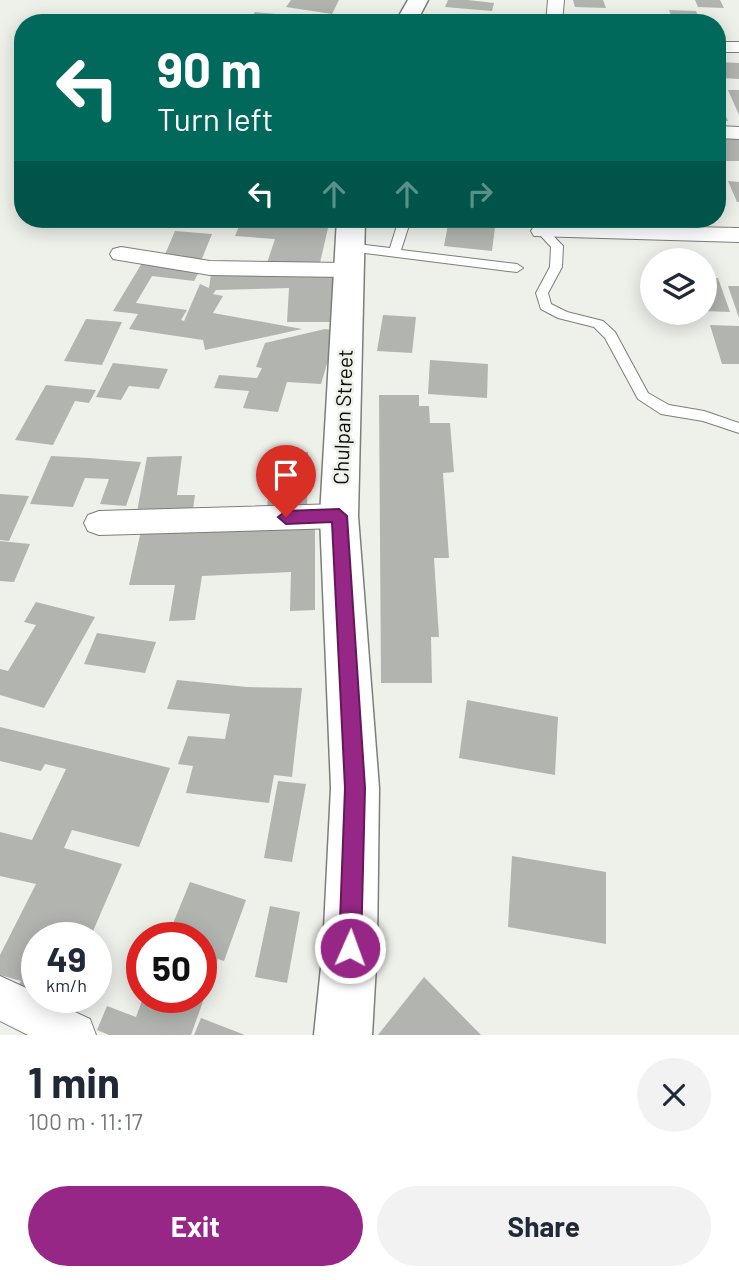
<!DOCTYPE html>
<meta charset="utf-8">
<style>
body{margin:0;font-family:Barlow,sans-serif;background:#f2f2f3;color:#1f2937;height:100vh;display:flex;flex-direction:column;font-size:26px;white-space:nowrap}
*{box-sizing:border-box;margin:0}
p{font-size:23px;color:#747a83}
.icon{flex:none;width:38px;height:38px;fill:none;stroke:currentColor;stroke-width:2;stroke-linecap:round;stroke-linejoin:round}
.map{position:relative;height:1035px;overflow:hidden}
.side{display:flex;flex-direction:column;background:#fff;flex:1}
.side>*{flex:none}
.guide{position:absolute;left:14px;top:14px;width:712px;height:214px;border-radius:28px;box-shadow:0 4px 18px #0003;background:#00695c;color:#fff;overflow:hidden}
.controls{position:absolute;left:640px;top:248px;display:grid;gap:14px}
.controls a{display:grid;place-items:center;width:77px;height:77px;border-radius:50%;background:#fff;box-shadow:0 4px 18px #0003;font-size:35px}
.speed{position:absolute;left:21px;top:922px;display:flex;gap:14px;font-size:35px;font-weight:700;text-align:center}
.speed>*{display:grid;place-content:center;width:91px;height:91px;border-radius:50%;background:#fff;box-shadow:0 4px 18px #0003;line-height:1}
.speed small{font-size:18px;font-weight:400}
.speed .limit{border:10px solid #d22;background:#fff;color:#111}
.pin{position:absolute;display:grid;place-items:center;width:60px;height:60px;color:#fff;margin:-72px -30px;border-radius:50% 50% 50% 0;rotate:-45deg;box-shadow:0 0 7px #0007}
.pin .icon{rotate:45deg}
.me{position:absolute;width:77px;margin:-38px;rotate:2deg;stroke-linejoin:round;filter:drop-shadow(0 0 5px #0008)}
.turn{display:flex;align-items:center;gap:24px;height:147px;padding:0 28px;font-size:32px}
.turn .icon{width:91px;height:91px;stroke-width:2.5}
.turn b{display:block;font-size:49px;line-height:60px}
.lanes{display:flex;align-items:center;height:66px;padding:0 28px;background:#0003;justify-content:center;gap:35px;direction:ltr}
.lanes .off{opacity:.35}
.round{display:grid;place-items:center;flex:none;width:74px;height:74px;border-radius:37px;background:#f2f2f3}
.headline{display:flex;align-items:center;justify-content:space-between;height:119px;padding:0 28px}
h1{font-size:42px;font-weight:700;line-height:52px}
.button{display:flex;gap:14px;margin-top:auto;padding:14px 28px}
.button a{flex:1;height:80px;border-radius:42px;background:#962787;color:#fff;font-size:28px;font-weight:700;line-height:80px;text-align:center}
.button a+a{background:#f2f2f3;color:#1f2937}
.map>svg:first-child{display:block}
.building{fill:#b2b4af}
.lines{fill:none;stroke-linecap:round;stroke-linejoin:round}
.service-casing{stroke:#7c7f79;stroke-width:2}
.minor-casing{stroke:#7c7f79;stroke-width:2}
.secondary-casing{stroke:#7c7f79;stroke-width:3}
.service{fill:#fff;fill-rule:evenodd}
.minor{fill:#fff;fill-rule:evenodd}
.secondary{fill:#fff;fill-rule:evenodd}
.route{fill:#962787;stroke:#621958;stroke-width:2}
.labels{text-anchor:middle;dominant-baseline:central;stroke-width:5;stroke-linejoin:round;paint-order:stroke}
.street-label{font-size:21px;fill:#0b0c0a;stroke:#eef0ea}
</style>
<div class="map">
<svg width="739" height="1035" viewBox="0 0 739 1035">
<rect width="100%" height="100%" fill="#eef0ea"/>
<!-- building -->
<path class="building" d="M291 0H339L332 14 286 7Z
M448 0H468L494 3 492 11 445 7Z
M573 0H603L606 8 575 7Z
M695 0H720L724 8 698 7Z
M669 10 696 11 701 23H674Z
M255 12 350 21V23L249 21Z
M500 15 535 18 534 23H512L498 21Z
M718 62 739 63V79L722 78Z
M728 90H739V115Z
M718 104H721L728 121H718Z
M718 135H739V161H718Z
M728 181 739 182V202H737Z
M242 219 329 224 319 267 267 263 275 239 235 236Z
M449 219H496L492 251 444 246Z
M175 231 212 234 201 261 163 259Z
M142 263 200 270 194 281 152 276 136 303 187 310 181 320 184 321 200 284 209 288 211 274 334 275 333 322H287L289 288 216 290 213 294 223 296 213 313 302 329 205 350 203 340 129 329 138 314 113 311Z
M705 278H718L730 312 705 311Z
M728 286H739V318Z
M383 315 416 317 412 353 377 351Z
M86 319 122 322 102 365 64 361Z
M710 325 739 326V364H722Z
M325 329 337 330 321 384 287 382 278 412 243 408 249 391 214 388 219 375 257 378 262 368 256 367 265 343Z
M430 360 488 364 487 398 428 394Z
M113 363 168 369 159 389 129 386 121 400 96 397Z
M46 385 96 390 89 403 75 401 53 445 15 440Z
M379 395H419V406H429L430 423H450L454 472 443 473 449 558H434L439 637H431L432 683H381Z
M291 452H308L307 509 267 508 271 467H290Z
M51 456 89 458 141 462 126 506 100 504 109 479 85 478 73 507 30 504Z
M182 456 177 495H195L192 516 136 517 147 457Z
M0 494 29 496 9 541 0 540Z
M315 520V610L290 611 291 572 202 576 195 620 169 621 175 585H129L142 526Z
M0 541 30 544 14 582 0 581Z
M36 602 95 617 44 708 0 695V669L8 671 36 625 24 622Z
M97 633 156 642 145 673 84 664Z
M177 680 247 687 302 688 292 777 274 775 269 803 186 793 193 766 178 764 188 736 225 739 230 714 167 709Z
M467 700 558 717 555 775 459 758Z
M0 727 170 768 139 847 72 830 64 848 122 864 90 938H37V998H64L57 1013 14 993 21 981 0 975V955L36 884 0 876V832L32 840 66 769 45 764 41 771 0 761Z
M278 781 306 784 292 862 264 858Z
M512 856 606 872V944L508 927Z
M190 882 246 900 224 961 218 959 191 1035H109L97 1030 107 1006 136 1017 143 998H201V938H167Z
M270 906 300 912 287 983 255 977Z
M424 977 481 1035H378Z
M201 1018 245 1035H194Z"/>
<g class="lines">
<!-- service casing -->
<g class="service-casing">
<path id="service" d="M399 219H411L401 250 517 264 523 268 517 272 349 251 343 247 349 243 390 248Z
M535 220 539 221 563 246 562 267 548 293 551 304 567 312 603 321 615 332 648 393 669 405 704 411 739 423V433L703 421 661 414 638 399 605 338 594 327 558 318 541 309 536 293 550 267 551 247 529 223Z"/>
</g>
<!-- minor casing -->
<g class="minor-casing">
<path id="minor" d="M548 0H564L562 23H546Z
M718 42H739V52H718Z
M718 126 739 127V139L718 138Z
M542 224 739 228V242L534 236 531 231 534 226Z
M121 247 210 261 347 263 355 265 358 270 355 275 347 277 210 275 113 259 110 254 113 249Z
M339 504 350 508 354 516 350 524 339 528 99 535 88 531 84 523 88 515 99 511Z
M0 976 37 993V998H45L90 1019 96 1035H28L0 1021Z"/>
</g>
<!-- secondary casing -->
<g class="secondary-casing">
<path id="secondary" d="M408 0H428L416 23H395Z
M337 219H365L358 516 379 788 377 948 372 1035H314L323 948 331 788 320 516Z"/>
</g>
<!-- service -->
<use href="#service" class="service"/>
<!-- minor -->
<use href="#minor" class="minor"/>
<!-- secondary -->
<use href="#secondary" class="secondary"/>
</g>
<!-- route -->
<path class="route" d="M339 509 347 516 365 788 361 948 358 956 350 959 342 956 339 948 345 788 332 522 286 524 278 517 286 511Z"/>
<g class="labels">
<!-- street labels -->
<g class="street-label">
<text transform="translate(342 417) rotate(-88)">Chulpan Street</text>
</g>
</g>
</svg>
<div class="controls">
<a><svg class="icon" aria-label="layers" viewBox="0 0 24 24"><path d="M12 4l9 5-9 5-9-5zM3 14l9 5 9-5"/></svg></a>
</div>
<div class="speed"><div>49<small>km/h</small></div><div class="limit">50</div></div>
<div class="pin" style="left:286px;top:517px;background:#d93025"><svg class="icon" aria-label="arrive" viewBox="0 0 24 24"><path d="M6 21V4h12l-3 4 3 4H6"/></svg></div>
<svg class="me" style="left:350px;top:948px" viewBox="-20 -20 40 40"><circle r="17" fill="#962787" stroke="#fff" stroke-width="3"/><path d="M0-11L8 9 0 5-8 9z" fill="#fff"/></svg>
<div class="guide">
<div class="turn"><svg class="icon" aria-label="left" viewBox="0 0 24 24"><path d="M17 20v-9H6M10 6l-5 5 5 5"/></svg><div><b>90 m</b>Turn left</div></div>
<div class="lanes"><svg class="icon" aria-label="left" viewBox="0 0 24 24"><path d="M17 20v-9H6M10 6l-5 5 5 5"/></svg><svg class="icon off" aria-label="ahead" viewBox="0 0 24 24"><path d="M12 20V5M6 11l6-6 6 6"/></svg><svg class="icon off" aria-label="ahead" viewBox="0 0 24 24"><path d="M12 20V5M6 11l6-6 6 6"/></svg><svg class="icon off" aria-label="right" viewBox="0 0 24 24"><path d="M7 20v-9h11M14 6l5 5-5 5"/></svg></div>
</div>
</div>
<section class="side">
<div class="headline"><div><h1>1 min</h1><p>100 m · 11:17</p></div><a class="round"><svg class="icon" aria-label="close" viewBox="0 0 24 24"><path d="M6 6l12 12M18 6L6 18"/></svg></a></div>
<div class="button"><a>Exit</a><a>Share</a></div>
</section>
